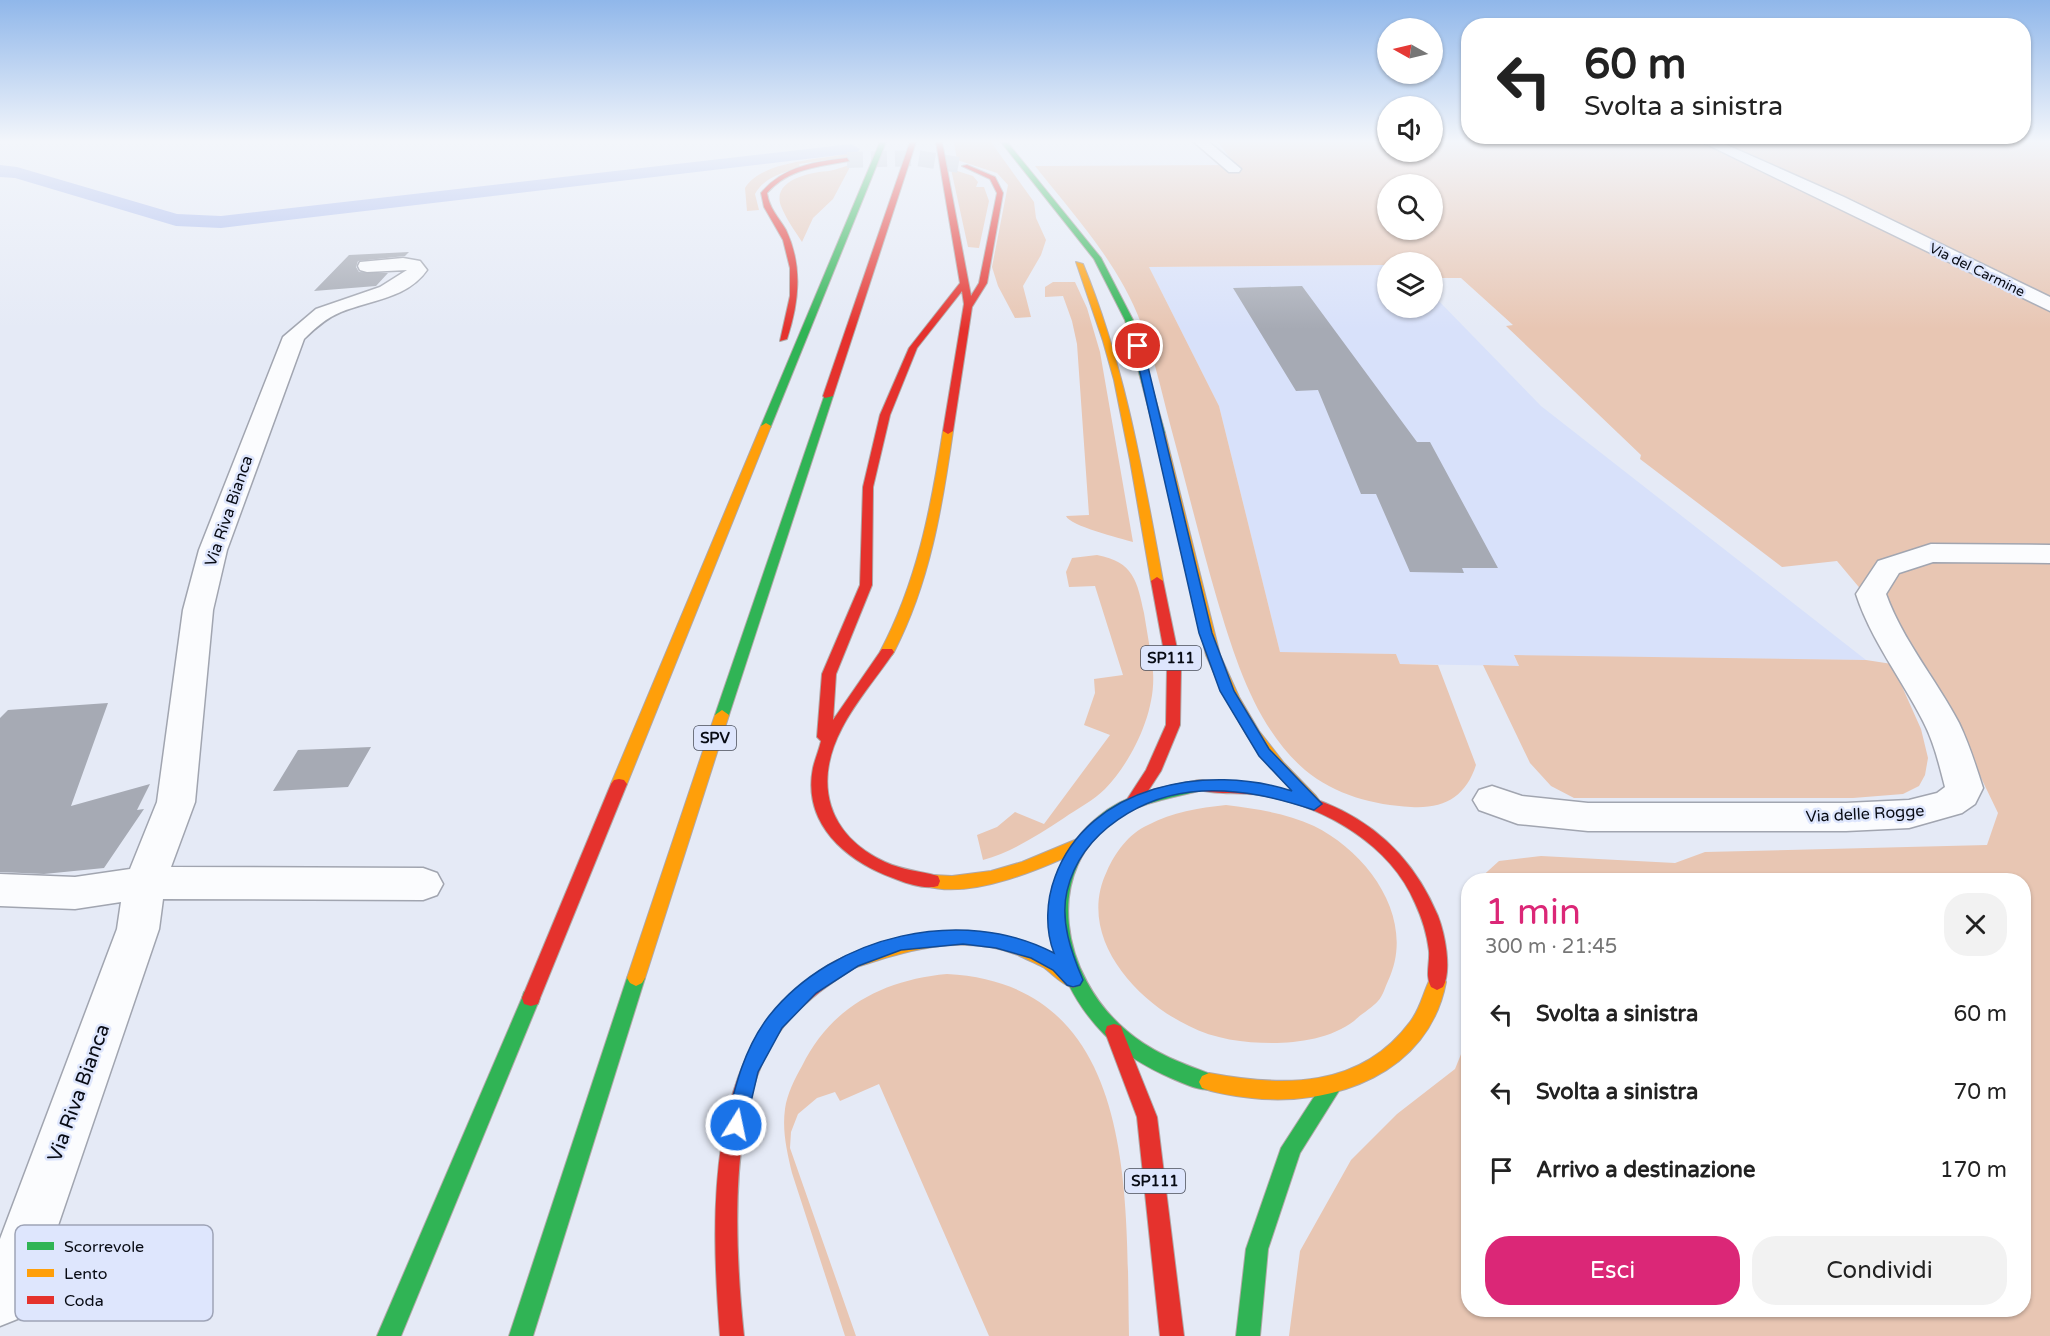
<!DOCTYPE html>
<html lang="it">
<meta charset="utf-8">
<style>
body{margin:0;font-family:"Varela Round",sans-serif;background:#f2f2f2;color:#222;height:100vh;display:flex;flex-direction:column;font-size:22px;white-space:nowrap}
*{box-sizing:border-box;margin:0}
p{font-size:20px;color:#767676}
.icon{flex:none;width:33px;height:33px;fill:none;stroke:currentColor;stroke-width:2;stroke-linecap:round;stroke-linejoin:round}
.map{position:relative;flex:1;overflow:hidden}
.side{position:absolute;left:1461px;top:873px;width:570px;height:444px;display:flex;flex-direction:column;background:#fff;border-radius:24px;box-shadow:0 2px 4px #0004}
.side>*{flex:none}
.hud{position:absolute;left:1461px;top:18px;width:570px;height:126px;border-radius:24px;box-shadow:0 2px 4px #0004;background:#fff;color:#222;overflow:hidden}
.needle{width:39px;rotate:278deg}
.tools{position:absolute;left:1377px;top:18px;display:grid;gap:12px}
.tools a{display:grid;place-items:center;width:66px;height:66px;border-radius:50%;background:#fff;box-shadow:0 2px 4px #0004;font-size:30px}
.pin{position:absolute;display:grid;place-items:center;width:51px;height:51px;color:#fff;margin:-26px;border:3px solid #fff;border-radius:50%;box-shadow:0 2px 6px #0007}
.me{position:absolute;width:66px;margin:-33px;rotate:10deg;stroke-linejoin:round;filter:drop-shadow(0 0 4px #0008)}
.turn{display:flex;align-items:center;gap:21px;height:126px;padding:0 24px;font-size:27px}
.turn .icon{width:78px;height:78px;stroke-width:2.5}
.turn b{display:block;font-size:42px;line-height:51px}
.round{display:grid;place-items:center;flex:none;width:63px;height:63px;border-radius:24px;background:#f2f2f2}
.head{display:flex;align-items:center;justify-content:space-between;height:102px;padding:0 24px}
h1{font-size:36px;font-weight:600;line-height:45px;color:#db2777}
.cta{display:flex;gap:12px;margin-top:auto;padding:12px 24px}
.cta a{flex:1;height:69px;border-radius:24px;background:#db2777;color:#fff;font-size:24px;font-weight:600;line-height:69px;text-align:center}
.cta a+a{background:#f2f2f2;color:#222}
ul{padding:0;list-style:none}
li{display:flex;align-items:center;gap:18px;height:78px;padding:0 24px}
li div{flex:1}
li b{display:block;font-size:22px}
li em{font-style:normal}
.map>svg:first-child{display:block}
.built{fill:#d8e1fa}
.green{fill:#e8c6b3;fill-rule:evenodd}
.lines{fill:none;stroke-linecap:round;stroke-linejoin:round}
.canal{fill:#acbcee;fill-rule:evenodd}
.building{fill:#a6aab4}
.highway-tunnel{stroke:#c4c9d4;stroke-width:16;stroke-dasharray:16 8;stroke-linecap:butt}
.street-casing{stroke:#a1a5b0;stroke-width:3}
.fast-casing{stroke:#b0a8a7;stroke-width:2}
.slow-casing{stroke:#b0a8a7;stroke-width:2}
.jam-casing{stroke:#b0a8a7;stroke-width:2}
.street{fill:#fbfcfe;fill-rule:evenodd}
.fast{fill:#30b455;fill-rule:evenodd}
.slow{fill:#ff9f0a;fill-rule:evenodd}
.jam{fill:#e5322d;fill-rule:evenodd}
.route{fill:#1a73e8;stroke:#114b97;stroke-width:1.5}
.labels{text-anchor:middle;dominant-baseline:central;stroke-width:5;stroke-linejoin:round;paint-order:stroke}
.far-street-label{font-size:14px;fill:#080b14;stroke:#dee6fd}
.shield{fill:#dee6fd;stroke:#484d5a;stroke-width:1.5}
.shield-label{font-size:15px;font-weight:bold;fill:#080b14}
.street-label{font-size:16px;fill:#080b14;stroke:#dee6fd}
.near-street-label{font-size:20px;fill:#080b14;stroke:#dee6fd}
.key{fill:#dee6fd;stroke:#9ea4b7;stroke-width:1.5}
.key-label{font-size:16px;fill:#080b14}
</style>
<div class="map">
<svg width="2050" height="1336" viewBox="0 0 2050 1336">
<rect width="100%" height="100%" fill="#e5eaf6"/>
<!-- built -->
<path class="built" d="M1387 265 1388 308H1432L1433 295 1541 406 1866 660 1514 656 1519 666 1400 664 1396 654 1280 652 1219 406 1149 267Z"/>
<!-- green -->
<path class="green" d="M954 142H991L1034 202 1036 218 1046 240 1041 255 1023 286 1031 317 1015 318 998 286 992 267 1008 185 997 173 957 160Z
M1218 142H1387L1388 152H1432L1433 142H2050V1336H1289L1300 1251 1351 1160 1397 1114 1455 1069 1468 1037V1310H2024V880H1478L1499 861 1541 856 1675 863 1705 852 1987 845 1998 813 1930 672 1837 561 1782 567 1640 459 1641 455 1506 326 1513 325 1461 278H1433L1432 262H1388L1387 265 1149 267 1219 406 1280 652 1396 654 1400 664 1438 665 1476 765C1466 796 1445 809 1411 807 1374 805 1335 795 1305 770 1256 728 1235 659 1217 599 1200 541 1186 482 1170 424 1161 390 1154 356 1141 323 1119 264 1074 215 1035 166L1235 165ZM1388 184H1432V230H1388Z
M856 152 854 156 799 164 800 167C783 173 764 177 755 194L759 210 747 211 745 188C762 159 826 160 856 152Z
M851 165 833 199 813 218 802 242C795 231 786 219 781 206 771 179 813 172 829 171 836 170 844 166 851 165Z
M951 169 973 176 978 182 976 187H984L989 201 979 248 968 247Z
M1053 282H1075L1087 308 1100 352 1133 542C1120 538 1070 526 1066 516L1089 515 1077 344 1072 321 1063 296 1045 297V287Z
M1097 555C1134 562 1137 581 1144 613 1147 632 1151 653 1153 672 1156 712 1132 761 1105 789 1094 800 1077 809 1064 818 1038 835 1012 852 983 860L977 835 997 827 1015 812 1044 824 1110 735 1084 725 1095 693 1094 679 1123 675 1095 586 1069 587 1066 572 1072 558Z
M1514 655 1866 660 1892 664 1921 729 1928 758 1925 775 1919 786 1903 794 1853 798H1574L1551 786 1530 763 1483 665 1519 666Z
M1226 805C1257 809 1286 813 1314 826 1369 853 1417 920 1388 981 1385 987 1383 996 1378 1001 1372 1008 1361 1014 1354 1021 1332 1038 1299 1043 1272 1043 1244 1043 1214 1039 1189 1026 1134 1000 1076 935 1107 871 1115 853 1128 834 1148 825 1173 812 1198 808 1226 805Z
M947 974C1139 984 1126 1195 1129 1336H989L879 1084 840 1101 835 1092 817 1098 798 1114 791 1132 790 1148 856 1336H845L792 1173C787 1152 782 1131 785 1109 787 1094 795 1078 802 1066 831 1007 883 980 947 974Z"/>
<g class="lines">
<!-- canal -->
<path class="canal" d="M851 144 860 149 857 153 221 228 176 226 15 178 0 177V165L17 167 177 214 221 216Z"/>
</g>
<!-- building -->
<path class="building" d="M409 252 405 256 358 261 356 267 359 272 388 273 376 286 314 291 349 255Z
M1302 286 1417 442H1430L1498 568H1462L1464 573 1410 572 1376 494H1361L1318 390 1296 391 1233 288Z
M108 703 71 806 150 784 137 810 144 809 104 868 44 874 0 872V718L8 710Z
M371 747 348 787 273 791 298 750Z"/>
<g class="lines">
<!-- highway-tunnel -->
<path class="highway-tunnel" d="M847 160 917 158 965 166"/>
<!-- street casing -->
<g class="street-casing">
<path id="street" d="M1194 142H1209L1241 169 1239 172H1229Z
M1702 142H1720L1844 197 2050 297V311Z
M403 258 420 261 427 270C408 298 371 300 341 312 326 318 315 328 304 339L227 550 213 610 195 802 171 867 423 868 437 873 443 884 437 895 423 900 163 899 159 929 48 1255 20 1318 0 1326V1239L117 929 121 902 75 909 0 906V874L75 877 130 869 157 802 183 610 199 550 283 337 316 309 380 287 407 270 367 272 360 270 358 266 360 262Z
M1931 544 2050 545V563L1933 562 1899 573 1886 594C1903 641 1936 679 1959 723 1969 744 1976 766 1983 788L1975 804 1962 813 1909 828 1846 831H1588L1518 824 1479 810 1473 800 1479 790 1492 786 1522 796 1588 803H1846L1909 800 1937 793 1945 787C1939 764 1934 742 1923 721 1901 678 1871 640 1856 594L1878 561Z"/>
</g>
<!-- fast casing -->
<g class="fast-casing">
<path id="fast" d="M880 142H886L771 426 770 428H762L761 426Z
M1001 142H1007L1101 258 1133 320 1165 433 1164 435 1160 436 1155 433 1125 320 1094 259Z
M825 394 833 396 729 715 727 718H717L715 715Z
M1200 780 1205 781 1208 785 1205 789C1176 798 1146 800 1120 817 1039 869 1062 977 1127 1031 1154 1054 1184 1064 1216 1076L1219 1082 1216 1088C1203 1093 1185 1084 1173 1079 1148 1068 1123 1054 1104 1034 1045 974 1026 876 1098 817 1126 793 1165 786 1200 780Z
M636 970 642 973 645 978 533 1336H509L627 978 630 973Z
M531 990 538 992 540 998 401 1336H377L522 998 524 992Z
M1332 1077 1339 1080 1342 1086 1300 1153 1268 1249 1260 1336H1236L1246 1249 1281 1148 1325 1080Z"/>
</g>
<!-- slow casing -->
<g class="slow-casing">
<path id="slow" d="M1076 262 1083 264C1125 366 1143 473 1163 581L1161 584 1157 585 1151 581 1130 460 1114 380 1103 341Z
M766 423 771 426 627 784 624 788H614L611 784 761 426Z
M948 428 953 431C942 508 930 582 894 652L892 655H882L880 652C917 582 931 509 943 431Z
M1160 430 1165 433 1220 655 1239 697 1259 731 1284 763 1316 796 1319 800 1316 804H1306L1274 771 1248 737 1225 697 1206 655 1155 433Z
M722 710 729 715 645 978 642 983 636 986 630 983 627 978 715 715Z
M1082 837 1088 839 1090 843 1088 847C1046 867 972 900 926 886L924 881 926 876 932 875 952 876 991 871 1022 862Z
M964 931C1001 934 1035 942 1065 964 1072 969 1078 973 1082 980L1079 985 1073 988C1061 984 1053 974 1043 967 1035 963 1026 959 1018 955 961 932 902 952 848 970L842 968 839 963 842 958C882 942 921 932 964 931Z
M1437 974 1443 977 1446 982C1429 1073 1334 1107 1252 1098 1235 1096 1218 1094 1202 1088L1199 1082 1202 1076 1209 1073C1283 1087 1360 1089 1410 1022 1421 1008 1423 992 1431 977Z"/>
</g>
<!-- jam casing -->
<g class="jam-casing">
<path id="jam" d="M910 142H916L833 396 825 398 823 396Z
M936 142H942L971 296 979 283 997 193 990 179 962 166 967 165 995 177 1003 193 987 283 972 307 953 431 948 434 943 431 964 304 962 291 917 348 890 415 873 487 872 585 836 674 833 720 882 649H892L894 652C877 677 856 701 842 728 813 783 827 835 885 862 902 870 920 871 938 876L940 881 938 886C925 890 905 883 893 878 846 861 802 824 813 768 815 759 819 750 821 741L817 737 822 674 860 585 863 487 880 415 909 348 960 283Z
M847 158 849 161C818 167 789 168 767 193 769 208 779 218 786 230 803 266 799 302 787 339L780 341 790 296V268L783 240 764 207 761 193C783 166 815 162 847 158Z
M1157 577 1163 581 1181 668 1180 725 1161 771 1137 808H1127L1124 804 1146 770 1166 725 1167 668 1151 581Z
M619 779 624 780 627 784 540 998 538 1004 531 1006 524 1004 522 998 611 784 614 780Z
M1200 780C1304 783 1395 813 1438 916 1445 934 1452 970 1443 987L1437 990 1431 987C1425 976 1430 963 1429 951 1427 934 1422 918 1415 903 1390 843 1320 804 1259 795 1238 792 1214 795 1195 789L1192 785 1195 781Z
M848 956 854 958 857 963 854 968C825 987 796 1007 776 1037 727 1112 735 1250 744 1336H720C711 1220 704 1055 809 979 821 970 834 960 848 956Z
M1114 1024 1121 1026 1123 1032 1157 1117 1184 1336H1160L1137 1117 1105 1032 1107 1026Z"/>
</g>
<!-- street -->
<use href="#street" class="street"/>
<!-- fast -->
<use href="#fast" class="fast"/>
<!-- slow -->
<use href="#slow" class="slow"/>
<!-- jam -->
<use href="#jam" class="jam"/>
</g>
<!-- sky -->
<linearGradient id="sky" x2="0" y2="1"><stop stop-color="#90b7ea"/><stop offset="0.43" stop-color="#f3f6fb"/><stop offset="1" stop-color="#f3f6fb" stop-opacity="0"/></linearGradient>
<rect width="2050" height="329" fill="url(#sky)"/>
<!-- route -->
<path class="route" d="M1138 344 1143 346 1212 633 1234 691 1269 749 1322 804 1314 810C1277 798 1242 789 1202 791 1144 794 1081 831 1067 891 1060 921 1071 952 1083 980L1080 985 1073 987 1067 985 1053 970 1031 958 996 948 963 944 901 950 858 966 816 993 782 1028 758 1072 744 1132 736 1135 729 1132 726 1125C735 1087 744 1048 769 1016 833 935 963 905 1054 953 1045 930 1046 901 1055 877 1088 785 1208 763 1292 791L1259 756 1220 691 1199 633 1134 346Z"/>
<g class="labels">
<!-- far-street labels -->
<g class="far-street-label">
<text transform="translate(1977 270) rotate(26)">Via del Carmine</text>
</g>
<!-- shield labels -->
<g class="shield">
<rect x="1141" y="646" width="60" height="24" rx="4.5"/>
<rect x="694" y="726" width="42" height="24" rx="4.5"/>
<rect x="1125" y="1169" width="60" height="24" rx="4.5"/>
</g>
<g class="shield-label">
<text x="1171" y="658">SP111</text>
<text x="715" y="738">SPV</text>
<text x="1155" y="1181">SP111</text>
</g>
<!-- street labels -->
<g class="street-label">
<text transform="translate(229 511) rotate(-71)">Via Riva Bianca</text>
<text transform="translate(1865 814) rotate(-3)">Via delle Rogge</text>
</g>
<!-- near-street labels -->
<g class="near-street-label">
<text transform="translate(79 1093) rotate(-70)">Via Riva Bianca</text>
</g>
</g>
<!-- legend -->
<rect x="15" y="1225" width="198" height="96" rx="9" class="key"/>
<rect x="27" y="1242" width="27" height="8" fill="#30b455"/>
<rect x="27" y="1269" width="27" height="8" fill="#ff9f0a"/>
<rect x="27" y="1296" width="27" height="8" fill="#e5322d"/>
<g class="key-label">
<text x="64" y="1252">Scorrevole</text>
<text x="64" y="1279">Lento</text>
<text x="64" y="1306">Coda</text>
</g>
</svg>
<div class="tools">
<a><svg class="needle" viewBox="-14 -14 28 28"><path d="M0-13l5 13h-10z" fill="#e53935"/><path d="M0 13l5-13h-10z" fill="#767676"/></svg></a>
<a><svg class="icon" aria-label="sound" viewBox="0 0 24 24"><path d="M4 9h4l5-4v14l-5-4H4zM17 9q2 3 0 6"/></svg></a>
<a><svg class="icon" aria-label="search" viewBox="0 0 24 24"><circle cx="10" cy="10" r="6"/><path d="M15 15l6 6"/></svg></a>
<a><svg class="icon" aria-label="layers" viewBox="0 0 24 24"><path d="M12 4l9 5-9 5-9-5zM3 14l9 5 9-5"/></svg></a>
</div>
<div class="pin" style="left:1138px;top:346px;background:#d93025"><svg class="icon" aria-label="arrive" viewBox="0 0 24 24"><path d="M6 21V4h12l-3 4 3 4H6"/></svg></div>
<svg class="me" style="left:736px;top:1125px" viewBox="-20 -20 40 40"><circle r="17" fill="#1a73e8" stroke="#fff" stroke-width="3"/><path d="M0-11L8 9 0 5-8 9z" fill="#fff"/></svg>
<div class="hud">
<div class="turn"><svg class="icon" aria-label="left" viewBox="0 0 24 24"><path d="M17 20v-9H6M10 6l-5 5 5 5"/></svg><div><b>60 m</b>Svolta a sinistra</div></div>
</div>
<section class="side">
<div class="head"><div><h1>1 min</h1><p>300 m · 21:45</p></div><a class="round"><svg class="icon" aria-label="close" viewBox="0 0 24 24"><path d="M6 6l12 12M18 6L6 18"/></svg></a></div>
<ul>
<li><svg class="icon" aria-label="left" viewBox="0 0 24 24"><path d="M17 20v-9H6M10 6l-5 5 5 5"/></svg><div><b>Svolta a sinistra</b></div><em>60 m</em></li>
<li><svg class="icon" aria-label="left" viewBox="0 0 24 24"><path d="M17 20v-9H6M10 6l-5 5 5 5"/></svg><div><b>Svolta a sinistra</b></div><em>70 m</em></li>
<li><svg class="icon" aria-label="arrive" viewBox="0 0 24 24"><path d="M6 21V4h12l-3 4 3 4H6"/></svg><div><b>Arrivo a destinazione</b></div><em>170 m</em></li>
</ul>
<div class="cta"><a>Esci</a><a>Condividi</a></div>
</section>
</div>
